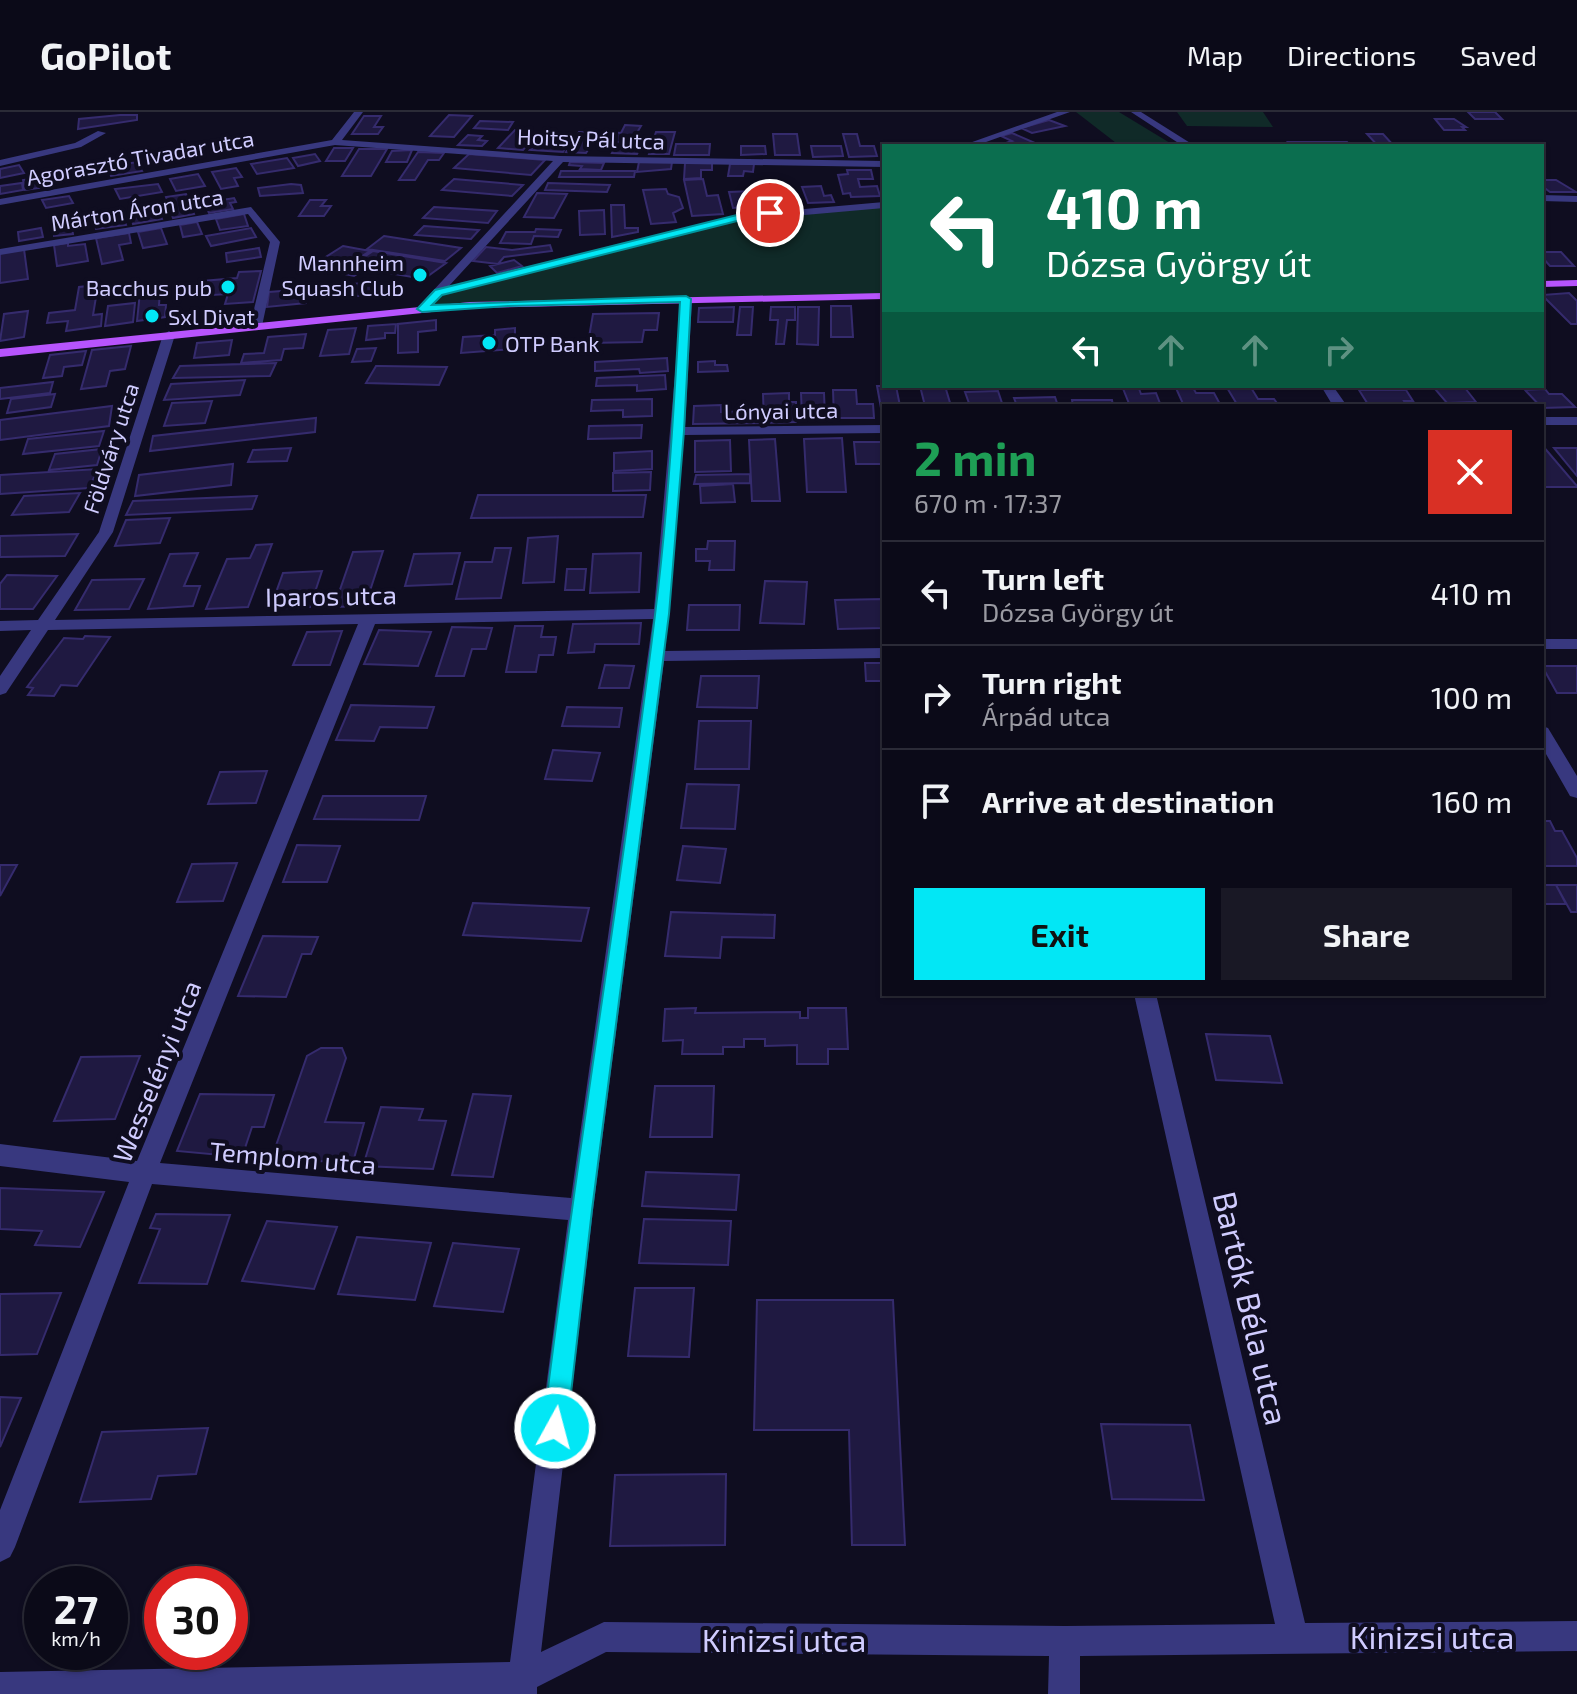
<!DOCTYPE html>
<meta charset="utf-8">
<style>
body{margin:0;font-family:"Exo 2",sans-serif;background:#191825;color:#f1f3f6;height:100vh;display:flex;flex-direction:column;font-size:30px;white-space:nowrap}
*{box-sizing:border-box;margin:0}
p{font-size:26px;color:#9a9aa2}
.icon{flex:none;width:44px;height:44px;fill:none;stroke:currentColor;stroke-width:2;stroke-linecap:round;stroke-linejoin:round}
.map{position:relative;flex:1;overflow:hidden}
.panel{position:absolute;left:882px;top:292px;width:662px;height:592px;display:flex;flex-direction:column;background:#0b0a18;border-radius:0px;box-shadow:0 2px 6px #0004,0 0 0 2px #2b2b37}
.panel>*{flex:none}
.top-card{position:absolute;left:882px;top:32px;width:662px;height:244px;border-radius:0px;box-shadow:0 2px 6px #0004,0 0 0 2px #2b2b37;background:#0b6e4f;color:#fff;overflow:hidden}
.speed{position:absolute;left:24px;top:1454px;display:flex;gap:16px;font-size:40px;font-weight:700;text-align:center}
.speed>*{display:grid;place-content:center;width:104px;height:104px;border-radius:50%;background:#0b0a18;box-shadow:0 2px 6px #0004,0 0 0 2px #2b2b37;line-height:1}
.speed small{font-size:20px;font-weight:400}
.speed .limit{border:12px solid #d22;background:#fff;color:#111}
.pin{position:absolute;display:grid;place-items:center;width:68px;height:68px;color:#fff;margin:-34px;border:4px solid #fff;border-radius:50%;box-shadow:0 2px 8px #0007}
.me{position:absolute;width:88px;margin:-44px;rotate:7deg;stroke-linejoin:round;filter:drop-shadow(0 0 6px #0008)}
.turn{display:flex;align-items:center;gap:28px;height:168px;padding:0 32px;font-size:36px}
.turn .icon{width:104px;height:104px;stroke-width:2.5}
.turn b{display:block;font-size:56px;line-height:68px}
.lanes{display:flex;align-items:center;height:76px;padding:0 32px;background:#0003;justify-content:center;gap:40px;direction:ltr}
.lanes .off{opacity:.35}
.round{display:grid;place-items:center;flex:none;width:84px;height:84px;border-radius:0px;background:#191825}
.overview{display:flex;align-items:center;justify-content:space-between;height:136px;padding:0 32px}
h1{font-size:48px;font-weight:700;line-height:60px;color:#1e9e55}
.cta{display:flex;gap:16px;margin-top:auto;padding:16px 32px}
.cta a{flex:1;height:92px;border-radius:0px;background:#02e7f5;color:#111;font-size:32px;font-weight:700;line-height:92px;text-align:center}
.cta a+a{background:#191825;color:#f1f3f6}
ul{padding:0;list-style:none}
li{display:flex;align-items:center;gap:24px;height:104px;padding:0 32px;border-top:2px solid #2b2b37}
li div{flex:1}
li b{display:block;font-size:30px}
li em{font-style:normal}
header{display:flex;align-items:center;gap:48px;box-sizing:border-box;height:112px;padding:0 40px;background:#0b0a18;border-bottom:2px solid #2b2b37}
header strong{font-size:38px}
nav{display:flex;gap:44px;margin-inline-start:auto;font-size:28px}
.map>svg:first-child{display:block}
.green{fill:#102a28}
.building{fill:#1f1941;stroke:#352b6d;stroke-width:2}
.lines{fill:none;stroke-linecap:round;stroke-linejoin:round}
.minor{fill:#38387f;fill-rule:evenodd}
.major{fill:#b754fd;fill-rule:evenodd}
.route{fill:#02e7f5;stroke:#01969f;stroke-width:2}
.poi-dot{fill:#02e7f5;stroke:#0f0d20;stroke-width:3}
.labels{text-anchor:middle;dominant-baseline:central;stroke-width:8;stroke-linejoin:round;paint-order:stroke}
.far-street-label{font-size:22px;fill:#d0ccff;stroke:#0f0d20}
.far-poi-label{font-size:22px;fill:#d0ccff;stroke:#0f0d20;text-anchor:end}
.street-label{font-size:26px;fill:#d0ccff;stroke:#0f0d20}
.near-street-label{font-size:32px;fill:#d0ccff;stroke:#0f0d20}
</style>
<header>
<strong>GoPilot</strong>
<nav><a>Map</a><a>Directions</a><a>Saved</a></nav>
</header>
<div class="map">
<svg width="1577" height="1582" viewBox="0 0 1577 1582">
<rect width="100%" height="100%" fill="#0f0d20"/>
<!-- green -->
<path class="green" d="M1076 0H1119L1175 34H1120Z
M1177 0H1263L1273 15 1187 14Z
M884 93V186L422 197 439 180 737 106Z"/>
<!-- building -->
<path class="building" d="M1468 0H1495L1502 7H1475Z
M120 3H137V8L78 17 79 7Z
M449 3 472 4 454 25 430 24Z
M364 4H381L374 15H383L378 22H352Z
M1435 7H1454L1466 15H1462L1465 18H1444Z
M1049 8 1065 14 1032 21 1021 16Z
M480 9 513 10 508 18 474 16Z
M625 13 641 14 635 24 646 25 637 42 612 41 618 30 603 29 608 20 621 21Z
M515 18 532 20 524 29H531L523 38 498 36Z
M579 20 599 21 586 41 566 40Z
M656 20H675L669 42H649Z
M1012 21 1035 31 1023 34 1003 32 1012 29 1001 24Z
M545 22 561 23 558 28 570 29 563 40 530 38Z
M773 22H797L800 43H775Z
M843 22H857L860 34H874L877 44 849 45Z
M1367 22H1383L1394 34H1378Z
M468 23 482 24 478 28 487 29 482 34 458 33Z
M1288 30H1347L1351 34H1291Z
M676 32H710L709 43H674Z
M741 34H765L766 42 741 43Z
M811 34H841L843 44 813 45Z
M334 36H353L345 49H326Z
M359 37H387L371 64H342Z
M412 38 407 50H386L392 39Z
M418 40 444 41 439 48H428L415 68H399Z
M315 42 320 49 298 54 293 46Z
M469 42 545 48 531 63 454 56Z
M287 46 294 56 257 62 251 52Z
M137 50 142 59 111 64 107 55Z
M570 50 604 51 601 58 580 57 582 54 569 53Z
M639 50H672L671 57 637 60Z
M712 50V58H701V66L684 67 685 51Z
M730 52H754L753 60 744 59 743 64H728Z
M19 53 24 61 0 66V57Z
M236 56 242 65 234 66 238 74 221 77 212 60Z
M847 58H871L873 67H858L860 75 877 74 880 84 851 85 850 81 843 82 838 63 848 62Z
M561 59H635L634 65H559Z
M198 62 205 74 176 79 170 67Z
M51 64 53 74 25 78 23 68Z
M454 67 523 73 512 84 442 78Z
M703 67 707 84 718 83 723 102 692 104 684 68Z
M1542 68H1556L1576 80H1550L1542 74Z
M22 71 23 78 0 82V74Z
M548 71 610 73 607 80 545 78Z
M158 72 162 80 120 87 115 77Z
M291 72 301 73 303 81 260 84 258 76Z
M821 74 824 84 831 83 834 90 808 91 802 75Z
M787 75 793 93 773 94 767 76Z
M666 77 668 82 679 85 683 96 673 101 676 110 651 112 643 78Z
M753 79 758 94 733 96 729 80Z
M537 81 567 82 554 106 524 105Z
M186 82 194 102 173 106 166 85Z
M69 84 73 91 46 96 42 88Z
M234 86 236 90 230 91 233 97 209 101 204 91Z
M310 88H326L321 94H331L324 104H299Z
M611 93H624L625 116H638V120L612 125Z
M434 95 497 99 488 111 423 106Z
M604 98 605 122 580 123 579 99Z
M159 99 162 107 133 112 131 103Z
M112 102 113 106 123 104 126 113 96 117 93 105Z
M244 102 248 114 220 118 216 107Z
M70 103 73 122 54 124 52 106Z
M197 110 202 122 183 125 180 113Z
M424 114 479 118 471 127 415 123Z
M41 116 43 125 19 129 18 120Z
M161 116 167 132 143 136 138 120Z
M251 116 256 125 211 134 206 124Z
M536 117 561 118 558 125 534 124 531 132 500 131 506 120H535Z
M129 121 131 131 119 133 123 148 102 152 96 126Z
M384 124 461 136 445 149 367 137Z
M68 131V134L85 132 88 149 57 154 54 133Z
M550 133 552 139 504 145 498 152 473 149 486 135 512 138Z
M343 134 370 139 337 160 310 155Z
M259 136 261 145 227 150 226 141Z
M24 137 28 167 0 171V141Z
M373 139 446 151 424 167 365 157 354 164 340 161Z
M1542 140H1561L1574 154H1550L1542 145Z
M514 148 522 154 497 161 490 154Z
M261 159 253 190 225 192 228 182 196 184 202 169 237 166 239 160Z
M373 170 374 182 333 187 332 174Z
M98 173 93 203 102 202 101 214 66 219 68 209 47 211 49 201 75 198 79 175Z
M307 177 306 191 267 195 269 180Z
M160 178 159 193H166L165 205 137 209 140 180Z
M1569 181 1577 189V212H1571L1542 183Z
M135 191 133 210 105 214 108 194Z
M831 194H851L853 225H831Z
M734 195 733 210H698L699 196Z
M740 195H753L751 223H737Z
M771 195H795V208H787L784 232H776L778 208H770Z
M798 195H819L818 233 797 232Z
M28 199 24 225 0 229 4 202Z
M659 201 657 218H644L642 230 588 231 593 202Z
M436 208V218L418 220V240L398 241V212Z
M396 212 395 221H385V226L366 228 368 214Z
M356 216 349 242 320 244 328 218Z
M515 216V237L461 241 463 225 495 223V218Z
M306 222 303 236 284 237 281 248 241 251 244 242 264 241 268 225Z
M232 228 229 243 194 246 197 231Z
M131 234 125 257 110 259 106 274 81 277 92 238Z
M376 236 371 249 352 250 357 237Z
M86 239 82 253 64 255 62 264 43 266 50 243Z
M667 246 668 259 640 261 639 257 595 259V250Z
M715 249V253H727L728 259 698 260V250Z
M276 251 270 264 173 266 180 254Z
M376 254H380L447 255 439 273 366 271Z
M665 263 666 277 637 279V273L596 274 597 266Z
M245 268 240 283 164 288 171 272Z
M53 270 50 281 0 287V276Z
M877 274H896L900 294H917H884L883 307Z
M920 274H945L951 294H925Z
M1122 274H1138L1141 282 1156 281 1161 294H1130Z
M1175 274H1192L1196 281H1214L1221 294H1184Z
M1226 274H1250L1258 287H1274L1279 294H1238Z
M1465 276 1476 290 1447 291 1435 277Z
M1545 277 1549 282H1562L1575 295 1542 296 1525 278Z
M833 278H856L857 292H873L874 306H834Z
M1359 278H1406L1413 289H1404L1407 294H1369Z
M998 279 1003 294H970L965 280Z
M789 281V290H796V310L764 311 763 282Z
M801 281H824L825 305H802Z
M55 282 51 295 7 301 11 287Z
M1055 285 1058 294H1017L1014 286Z
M652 287V304L623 305V298L591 299 592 288Z
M1072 288H1112L1113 294H1073Z
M212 289 205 311 164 314 172 291Z
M721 293V300L763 299V311L693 312 694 294Z
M112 294 109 314 0 328V308Z
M316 306 315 320 150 339 153 324Z
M642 313 641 326 588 327 589 314Z
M104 319 99 334 23 342 28 327Z
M842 326 846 380H807L804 327Z
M775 327 780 389H752L749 328Z
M730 328 731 359 695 360V329Z
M854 330H884V352H856Z
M1542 333 1577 374V375H1542Z
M291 336 287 349 248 350 253 338Z
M1554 336H1577V364Z
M102 337 97 353 49 358 55 342Z
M652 339V357L614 359V341Z
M233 352 231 373 135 384 139 363Z
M98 357 89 376 0 382V363Z
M651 360 650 378 613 379V361Z
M750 362V371L694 372 696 363Z
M733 372 735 390 701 391 700 374Z
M80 381 69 400 12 403 24 384Z
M478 383H646L643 405 471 406Z
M257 384 252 397 126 403 133 389Z
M170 406 160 431 115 434 126 408Z
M78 422 65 444 0 445V424Z
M558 424 554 470 523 471 528 426Z
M708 429H735L734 458H709L710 449H696V437H707Z
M272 432 248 495 206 497 227 447 250 446 256 433Z
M495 436H511L501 486 456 487 465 450H492Z
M383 439 365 494 334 495 353 440Z
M198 441 184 474H200L193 494 148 497 170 442Z
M460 441 452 472 405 474 414 442Z
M641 441 639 480 590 481 593 442Z
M567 457H586L584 478H565Z
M322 459 310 495 270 497 283 461Z
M7 463 57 464 33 497H0V472Z
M144 467 129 497 75 498 92 468Z
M765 469 807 470 804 512 760 511Z
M883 487 884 516 838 517 835 488Z
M689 493H740L739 518H687Z
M641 511 639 532H595L594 540 568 541 573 512Z
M515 514H543L541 525H556L553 543H539L536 560H506Z
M452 515 492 516 486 537H472L464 564H436Z
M379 518 431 520 418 554 364 552Z
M342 519 330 553H293L307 520Z
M85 524 110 525 77 574 61 573 54 584 28 583 33 576 27 575 64 526 83 527Z
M865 551H884V569H866Z
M605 553 634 554 629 576H599Z
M1542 554H1577V581H1557Z
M701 564H759L757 596 697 595Z
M351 593 434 595 427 616 380 615 374 629 336 628Z
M567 595 622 596 619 615 562 614Z
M699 609H751L749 657H695Z
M553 638 600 641 592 669 545 667Z
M267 659 256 691 208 692 220 660Z
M687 672 739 673 735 717 681 716Z
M323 684H426L419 708 314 707Z
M1542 709H1550L1555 719H1562L1577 746V754H1542Z
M297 733 340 734 327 770H283Z
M683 734 726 737 720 771 677 768Z
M237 751 223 789 177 790 192 752Z
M0 753H17L0 784Z
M1542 773H1556L1566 792H1542Z
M1556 773H1577V800H1571Z
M473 791 589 796 581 829 463 823Z
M671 800 775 803 774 826 722 825 720 846 665 844Z
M263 824 318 825 311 842H302L286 885 238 884Z
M696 896 695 901 800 900V906H808V896H846L848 937H828V952H797V933L765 934V927H744V935H723V942H682L683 928 663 929 665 897Z
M1206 922 1270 924 1282 971 1216 968Z
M321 936H342L346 946 325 1010 364 1011 353 1050 271 1048 307 944Z
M140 944 115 1007 54 1009 81 945Z
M655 974H714L712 1025H650Z
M200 982 274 983 264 1015H252L242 1045 177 1039Z
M473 982 511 984 493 1065 452 1063Z
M381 995 423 997 419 1008 446 1009 433 1057 363 1054Z
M646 1060 739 1063 736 1098 642 1094Z
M0 1076 104 1080 80 1135 35 1133 42 1119 0 1117Z
M156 1102 230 1103 207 1172 139 1171 160 1117 150 1116Z
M644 1107 731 1109 728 1153 639 1151Z
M267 1109 337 1115 314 1177 242 1169Z
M357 1125 431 1131 415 1188 338 1182Z
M453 1131 519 1137 503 1200 434 1194Z
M635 1176H694L689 1245 628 1244Z
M61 1181 37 1242 0 1243V1182Z
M757 1188H893L905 1433H852L849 1318H754Z
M0 1285 21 1286 0 1335Z
M1101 1312 1190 1313 1204 1388 1112 1387Z
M208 1316 196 1362 158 1364 151 1387 80 1390 102 1320Z
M726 1362 725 1433 610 1434 615 1363Z"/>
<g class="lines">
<!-- minor -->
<path class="minor" d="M354 0H363L342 28 560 44 884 49V55L563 50 449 174 737 103 884 90V96L737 109 441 183 422 200 416 197 418 195 553 49 335 33 0 93V87L332 28Z
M1057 0H1070L975 34H961Z
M1131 0H1141L1195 34H1183Z
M98 19 106 21 81 35 0 54V48L75 31Z
M1542 83 1577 84V90L1542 89Z
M251 95 280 130 262 214 256 218 250 214 270 130 248 102 0 143V137Z
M682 185 692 187 685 315 884 313V321L684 323 665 539 884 536V546L664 549 593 1098 541 1540 604 1510 1065 1514 1275 1512 1134 882H1156L1305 1511 1577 1509V1539L1080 1544V1582H1048L1049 1544 606 1540 537 1575V1582H0V1560L510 1550 568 1108 152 1072 15 1435 10 1445 0 1450V1398L129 1070 0 1054V1032L137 1049 358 512 48 518 6 581 0 583V564L31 518 0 519V509L38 508 99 420 163 223 169 219 175 223 113 420 55 508 654 497ZM653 507 571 1086 160 1051 375 512Z
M1321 274H1333L1347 294H1333Z
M1542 305H1577V313H1542Z
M1542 527H1577V537H1542Z
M1542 614 1548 616 1577 664V686L1570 684 1542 635Z"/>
<!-- major -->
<path class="major" d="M1577 168V174L1542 175V169Z
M884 181V187L470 196 0 245V237L470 190Z"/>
</g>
<!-- route -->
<path class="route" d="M770 98 773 103 737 109 442 183 432 193 686 184 691 187 684 319 669 502 592 1098 567 1316 564 1325 555 1328 546 1325 543 1316C576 1044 622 774 655 503 668 399 674 294 680 190L508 194 422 200 417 197 435 178 737 103Z"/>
<!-- markers -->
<g class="poi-dot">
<circle cx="420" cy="163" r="8"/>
<circle cx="228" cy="175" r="8"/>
<circle cx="152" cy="204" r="8"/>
<circle cx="489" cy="231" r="8"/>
</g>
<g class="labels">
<!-- far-street labels -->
<g class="far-street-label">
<text transform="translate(591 26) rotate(2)">Hoitsy Pál utca</text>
<text transform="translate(140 45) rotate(-10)">Agorasztó Tivadar utca</text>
<text transform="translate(137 97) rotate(-9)">Márton Áron utca</text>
<text transform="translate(781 298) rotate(-1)">Lónyai utca</text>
<text transform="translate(110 336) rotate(-72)">Földváry utca</text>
</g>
<!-- far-poi labels -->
<g class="far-poi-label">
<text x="404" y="150">Mannheim<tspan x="404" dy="25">Squash Club</tspan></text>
<text x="212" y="175">Bacchus pub</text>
<text x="168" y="204" text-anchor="start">Sxl Divat</text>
<text x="505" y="231" text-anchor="start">OTP Bank</text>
</g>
<!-- street labels -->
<g class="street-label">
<text transform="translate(331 483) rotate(-1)">Iparos utca</text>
<text transform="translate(156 959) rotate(-68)">Wesselényi utca</text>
<text transform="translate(293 1045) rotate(5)">Templom utca</text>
</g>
<!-- near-street labels -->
<g class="near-street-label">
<text transform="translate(1252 1196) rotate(77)">Bartók Béla utca</text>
<text x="1432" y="1524">Kinizsi utca</text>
<text x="784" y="1527">Kinizsi utca</text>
</g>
</g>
</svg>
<div class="speed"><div>27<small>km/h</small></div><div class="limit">30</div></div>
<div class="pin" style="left:770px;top:101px;background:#d93025"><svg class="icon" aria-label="arrive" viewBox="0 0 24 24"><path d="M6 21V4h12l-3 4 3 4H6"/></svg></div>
<svg class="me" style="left:555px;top:1316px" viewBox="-20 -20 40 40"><circle r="17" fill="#02e7f5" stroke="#fff" stroke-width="3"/><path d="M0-11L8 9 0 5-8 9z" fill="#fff"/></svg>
<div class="top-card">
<div class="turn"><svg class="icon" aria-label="left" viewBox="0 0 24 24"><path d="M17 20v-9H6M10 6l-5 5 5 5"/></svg><div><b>410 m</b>Dózsa György út</div></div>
<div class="lanes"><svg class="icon" aria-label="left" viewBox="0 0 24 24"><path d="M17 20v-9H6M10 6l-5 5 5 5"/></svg><svg class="icon off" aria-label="ahead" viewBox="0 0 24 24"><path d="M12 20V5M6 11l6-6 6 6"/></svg><svg class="icon off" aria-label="ahead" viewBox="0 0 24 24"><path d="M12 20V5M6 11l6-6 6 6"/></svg><svg class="icon off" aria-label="right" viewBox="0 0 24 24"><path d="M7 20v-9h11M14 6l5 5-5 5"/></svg></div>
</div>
<section class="panel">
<div class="overview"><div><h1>2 min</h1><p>670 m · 17:37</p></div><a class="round" style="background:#d93025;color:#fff"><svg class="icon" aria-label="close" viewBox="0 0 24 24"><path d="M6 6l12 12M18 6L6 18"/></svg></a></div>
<ul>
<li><svg class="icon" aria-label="left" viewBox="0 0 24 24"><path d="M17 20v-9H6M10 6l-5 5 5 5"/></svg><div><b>Turn left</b><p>Dózsa György út</p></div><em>410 m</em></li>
<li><svg class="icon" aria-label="right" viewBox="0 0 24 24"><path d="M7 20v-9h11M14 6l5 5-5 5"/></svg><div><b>Turn right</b><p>Árpád utca</p></div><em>100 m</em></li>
<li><svg class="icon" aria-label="arrive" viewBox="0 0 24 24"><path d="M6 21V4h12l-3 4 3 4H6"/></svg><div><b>Arrive at destination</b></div><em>160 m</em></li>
</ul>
<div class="cta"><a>Exit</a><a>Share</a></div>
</section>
</div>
